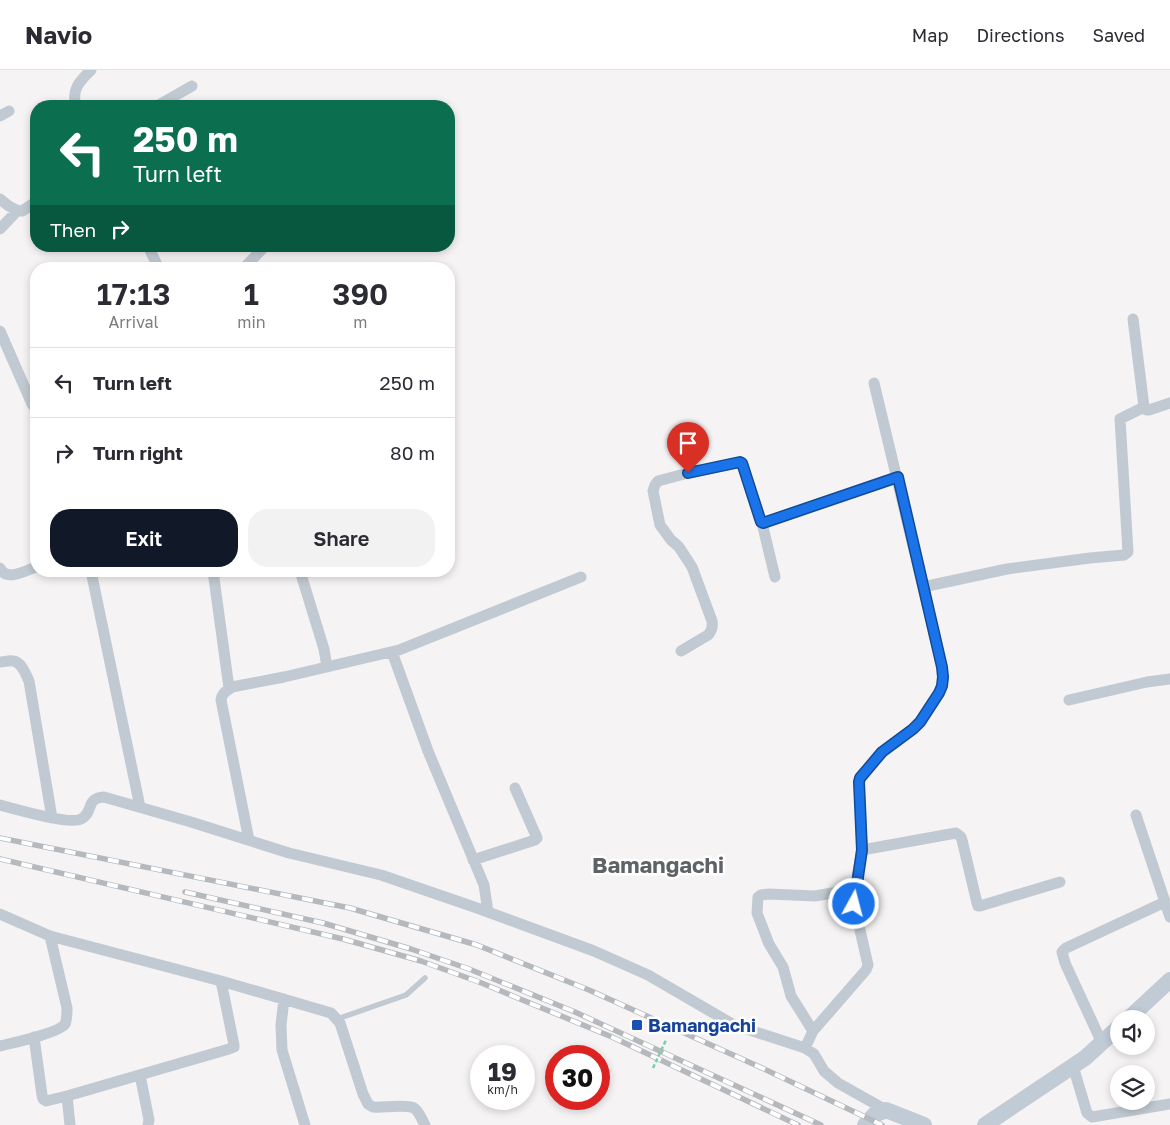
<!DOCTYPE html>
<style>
body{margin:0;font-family:"Golos Text",sans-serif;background:#f2f2f3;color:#2b2b33;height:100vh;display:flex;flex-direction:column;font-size:19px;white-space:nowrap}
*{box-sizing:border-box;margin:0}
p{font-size:16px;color:#7c7c81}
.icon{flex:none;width:28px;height:28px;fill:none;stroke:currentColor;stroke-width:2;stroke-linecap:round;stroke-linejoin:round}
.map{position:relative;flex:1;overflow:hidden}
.details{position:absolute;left:30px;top:192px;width:425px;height:315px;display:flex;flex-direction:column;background:#fff;border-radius:20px;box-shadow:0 2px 8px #0003}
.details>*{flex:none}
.guide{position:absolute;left:30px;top:30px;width:425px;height:152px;border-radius:20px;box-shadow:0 2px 8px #0003;background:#0b6e4f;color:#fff;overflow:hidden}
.tools{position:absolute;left:1110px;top:940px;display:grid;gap:10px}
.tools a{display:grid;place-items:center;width:45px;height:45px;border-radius:50%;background:#fff;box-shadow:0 2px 8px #0003;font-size:25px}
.speed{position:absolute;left:470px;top:975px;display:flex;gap:10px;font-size:25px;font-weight:700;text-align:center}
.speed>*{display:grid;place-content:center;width:65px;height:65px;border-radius:50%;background:#fff;box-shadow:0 2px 8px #0003;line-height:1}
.speed small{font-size:12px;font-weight:400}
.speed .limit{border:8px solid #d22;background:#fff;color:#111}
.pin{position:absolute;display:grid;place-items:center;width:42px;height:42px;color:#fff;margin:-51px -21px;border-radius:50% 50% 50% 0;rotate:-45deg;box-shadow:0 0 5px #0007}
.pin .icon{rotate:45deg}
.me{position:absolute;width:55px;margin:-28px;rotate:7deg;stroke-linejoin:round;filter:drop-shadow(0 0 4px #0008)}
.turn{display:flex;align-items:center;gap:18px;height:105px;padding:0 20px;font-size:22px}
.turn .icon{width:65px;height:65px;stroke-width:2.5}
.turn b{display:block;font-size:35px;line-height:42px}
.then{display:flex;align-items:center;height:48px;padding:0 20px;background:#0003;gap:10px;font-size:19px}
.eta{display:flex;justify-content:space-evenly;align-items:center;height:85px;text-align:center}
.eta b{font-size:30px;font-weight:600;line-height:35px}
.cta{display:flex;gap:10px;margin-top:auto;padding:10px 20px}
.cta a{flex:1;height:58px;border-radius:20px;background:#111827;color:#fff;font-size:20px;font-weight:600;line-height:58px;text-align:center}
.cta a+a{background:#f2f2f3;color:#2b2b33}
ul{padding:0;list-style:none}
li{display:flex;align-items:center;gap:15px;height:70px;padding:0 20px;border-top:1px solid #e1e1e2}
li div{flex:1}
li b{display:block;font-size:19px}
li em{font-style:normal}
header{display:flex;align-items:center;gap:30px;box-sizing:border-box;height:70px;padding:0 25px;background:#fff;border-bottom:1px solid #e1e1e2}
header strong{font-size:24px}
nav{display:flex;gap:28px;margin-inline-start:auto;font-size:18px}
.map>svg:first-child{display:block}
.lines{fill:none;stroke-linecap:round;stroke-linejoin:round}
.lane{stroke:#c1cad2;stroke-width:5.5}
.street{stroke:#c1cad2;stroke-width:11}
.secondary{stroke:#c1cbd6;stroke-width:16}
.rail-casing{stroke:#b5b8bd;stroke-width:5.5}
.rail{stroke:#fff;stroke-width:4;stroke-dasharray:11;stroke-linecap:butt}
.path-bridge{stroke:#7ad0a6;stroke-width:2.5;stroke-dasharray:4 2.5;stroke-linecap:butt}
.route-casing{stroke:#114b97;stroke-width:12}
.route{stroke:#1a73e8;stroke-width:9}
.transit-dot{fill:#1a4fb4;stroke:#fff;stroke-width:2}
.labels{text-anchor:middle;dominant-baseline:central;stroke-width:5;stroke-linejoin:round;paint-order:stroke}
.transit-label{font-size:18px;font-weight:bold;fill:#164399;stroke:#fff;text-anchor:start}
.district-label{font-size:22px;font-weight:bold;fill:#5f6368;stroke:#fff}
</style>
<header>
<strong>Navio</strong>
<nav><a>Map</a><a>Directions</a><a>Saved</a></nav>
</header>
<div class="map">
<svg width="1170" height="1055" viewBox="0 0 1170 1055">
<rect width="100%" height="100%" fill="#f5f3f3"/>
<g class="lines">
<!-- lane -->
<path class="lane" d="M337 949 406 925 425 908"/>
<!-- street -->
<path class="street" d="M76 36C71 19 80 11 91 0
M157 36 192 16
M0 46 9 41
M0 129C7 135 13 140 22 141L36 132
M0 159 17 141
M148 176 159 199
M243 199 265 176
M1133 249 1144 337 1146 340H1149L1170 333
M0 261 32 334 36 339
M762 453 775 507
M0 498C6 512 25 501 36 497
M91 501 140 737
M213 501 229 618
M300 501 324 579 327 597
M923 517 1007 499 1090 488 1124 485 1128 482 1120 349 1144 337
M681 581 708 565C712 561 713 557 712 551L692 497 679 477 671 470 660 455 653 421 655 415 658 411 688 403 741 392 743 395 761 452 763 453 898 407
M392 582 428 681 484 815 488 842
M0 592C4 592 9 590 13 591 22 592 26 605 29 611L52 748
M1069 630 1147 612 1170 609
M0 735C15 739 70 755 81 749 94 743 85 728 104 727L191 752 289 783 381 805 477 838 594 881 648 905 734 955 805 978 814 984 824 1001 838 1013 886 1040
M1136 745 1170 847
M249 770 221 630 222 626 225 622 232 617 284 607 399 580 581 507
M862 780 956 763 961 767 962 770 977 833 978 836H980L1060 812
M473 790 535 770 537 768 515 718
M0 844 50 866 221 911 331 943 340 953 363 1024 368 1034 373 1037C382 1038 406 1034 414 1038 419 1041 422 1050 425 1055
M284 929 281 955 282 980 305 1055
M813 961 791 926 783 897 769 874 757 843 758 827 761 825 769 824 815 826 855 819
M34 967 42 1025 43 1029 46 1031 67 1026 229 979 234 977V975L221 911
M1102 973 1065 893 1062 882 1066 878 1165 832
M0 976C12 973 59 963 65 954 67 950 67 942 67 938L50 866
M805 978 813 961 866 900 868 895 854 834 855 819 862 780 859 712 860 708 882 682 913 659 921 652 939 623 942 616 943 607 942 597 874 313
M1073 996 1087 1043 1092 1047 1170 1034
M140 1005 149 1050 148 1055
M67 1026 70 1055"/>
<!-- secondary -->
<path class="secondary" d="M1128 949 1170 910
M865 1055 874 1045 886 1040 924 1055
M985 1055 1085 988 1119 957"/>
<!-- rail casing -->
<g class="rail-casing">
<path id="rail" d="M0 768 350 838 477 875 589 920 762 998 882 1055
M0 789 343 869 421 891 479 912 612 967 798 1055
M185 822 323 853 411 879 469 899 575 942 821 1055"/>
</g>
<!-- rail -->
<use href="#rail" class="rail"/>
<!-- path-bridge -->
<path class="path-bridge" d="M653 998 666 970"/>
</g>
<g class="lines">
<!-- route casing -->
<g class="route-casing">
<path id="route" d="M688 403 740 392 742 393 761 452 763 453 898 407 942 597 943 607 942 616 939 623 920 652 913 659 882 682 860 708 859 712 862 780 854 834"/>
</g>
<!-- route -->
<use href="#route" class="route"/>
</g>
<!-- markers -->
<rect class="transit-dot" x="631" y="949" width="12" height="12" rx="2.5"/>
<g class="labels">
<!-- transit labels -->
<g class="transit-label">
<text x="648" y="955">Bamangachi</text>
</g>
<!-- district labels -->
<g class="district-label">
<text x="658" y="794">Bamangachi</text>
</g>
</g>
</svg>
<div class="tools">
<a><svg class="icon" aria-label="sound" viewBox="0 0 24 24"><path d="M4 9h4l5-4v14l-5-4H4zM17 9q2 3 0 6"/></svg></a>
<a><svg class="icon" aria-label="layers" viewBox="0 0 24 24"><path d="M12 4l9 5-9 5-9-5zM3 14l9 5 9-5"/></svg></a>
</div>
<div class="speed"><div>19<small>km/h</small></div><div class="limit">30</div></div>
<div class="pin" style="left:688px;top:403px;background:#d93025"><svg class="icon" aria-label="arrive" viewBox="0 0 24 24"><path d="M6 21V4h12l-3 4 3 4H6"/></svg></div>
<svg class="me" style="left:854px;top:834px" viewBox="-20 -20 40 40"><circle r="17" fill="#1a73e8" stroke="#fff" stroke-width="3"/><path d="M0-11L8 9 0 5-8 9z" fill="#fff"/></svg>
<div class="guide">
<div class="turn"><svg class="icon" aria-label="left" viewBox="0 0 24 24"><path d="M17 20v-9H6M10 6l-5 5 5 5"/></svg><div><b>250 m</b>Turn left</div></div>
<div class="then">Then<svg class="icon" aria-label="right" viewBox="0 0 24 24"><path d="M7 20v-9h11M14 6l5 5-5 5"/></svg></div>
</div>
<section class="details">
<div class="eta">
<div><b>17:13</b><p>Arrival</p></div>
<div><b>1</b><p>min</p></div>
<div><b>390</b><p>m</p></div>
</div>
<ul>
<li><svg class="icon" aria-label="left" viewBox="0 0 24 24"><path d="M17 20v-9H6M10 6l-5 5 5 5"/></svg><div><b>Turn left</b></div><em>250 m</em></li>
<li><svg class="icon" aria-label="right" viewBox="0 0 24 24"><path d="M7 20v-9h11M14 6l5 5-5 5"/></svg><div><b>Turn right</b></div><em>80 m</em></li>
</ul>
<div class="cta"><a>Exit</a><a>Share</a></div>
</section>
</div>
